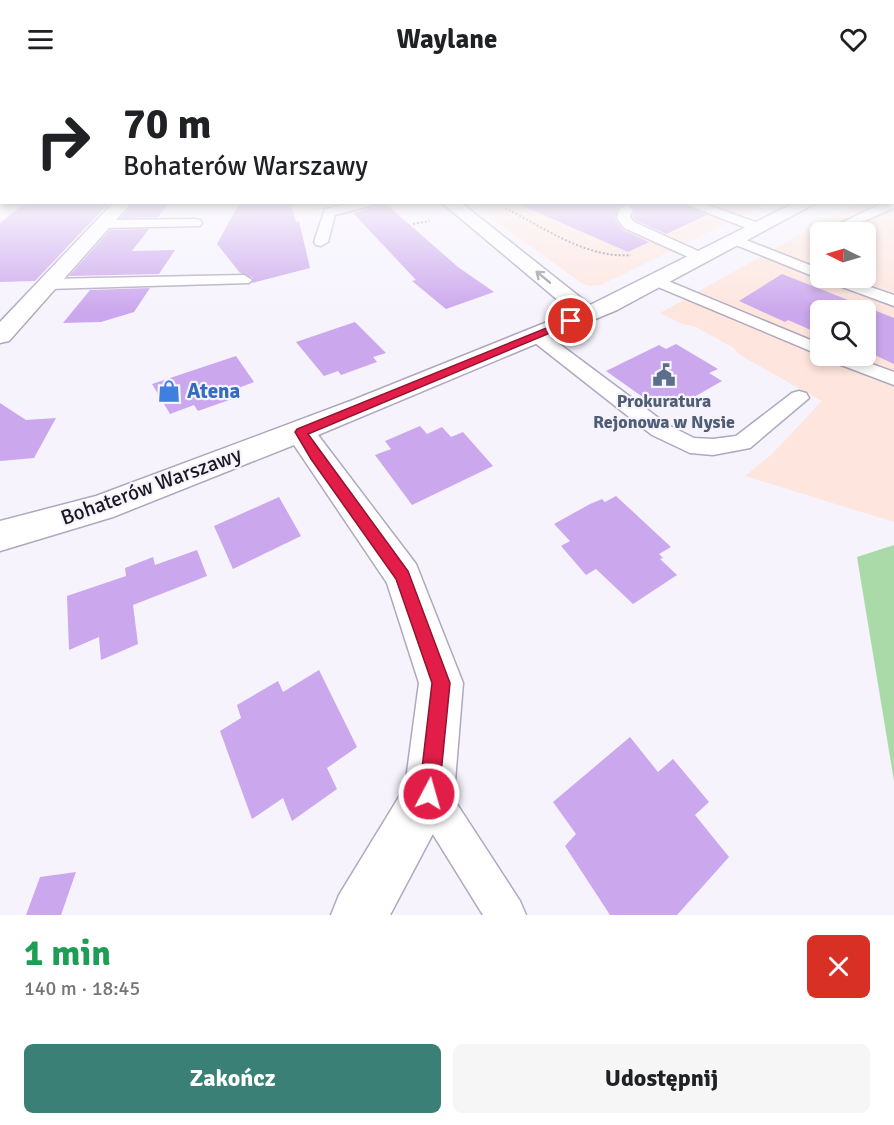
<!DOCTYPE html>
<html lang="pl">
<meta charset="utf-8">
<style>
body{margin:0;font-family:Signika,sans-serif;background:#f6f6f6;color:#202124;height:100vh;display:flex;flex-direction:column;font-size:22px;white-space:nowrap}
*{box-sizing:border-box;margin:0}
p{font-size:20px;color:#757577}
.icon{flex:none;width:33px;height:33px;fill:none;stroke:currentColor;stroke-width:2;stroke-linecap:round;stroke-linejoin:round}
.map{position:relative;height:837px;overflow:hidden}
.drawer{display:flex;flex-direction:column;background:#fff;flex:1}
.drawer>*{flex:none}
.guide{position:absolute;left:0px;top:0px;width:894px;height:126px;box-shadow:0 3px 9px #0003;background:#fff;color:#202124;overflow:hidden}
.needle{width:39px;rotate:275deg}
.tools{position:absolute;left:810px;top:144px;display:grid;gap:12px}
.tools a{display:grid;place-items:center;width:66px;height:66px;border-radius:9px;background:#fff;box-shadow:0 3px 9px #0003;font-size:30px}
.pin{position:absolute;display:grid;place-items:center;width:51px;height:51px;color:#fff;margin:-26px;border:3px solid #fff;border-radius:50%;box-shadow:0 2px 6px #0007}
.me{position:absolute;width:66px;margin:-33px;rotate:6deg;stroke-linejoin:round;filter:drop-shadow(0 0 4px #0008)}
.turn{display:flex;align-items:center;gap:21px;height:126px;padding:0 24px;font-size:27px}
.turn .icon{width:78px;height:78px;stroke-width:2.5}
.turn b{display:block;font-size:42px;line-height:51px}
.round{display:grid;place-items:center;flex:none;width:63px;height:63px;border-radius:9px;background:#f6f6f6}
.headline{display:flex;align-items:center;justify-content:space-between;height:102px;padding:0 24px}
h1{font-size:36px;font-weight:700;line-height:45px;color:#1e9e55}
.cta{display:flex;gap:12px;margin-top:auto;padding:12px 24px}
.cta a{flex:1;height:69px;border-radius:9px;background:#3b8076;color:#fff;font-size:24px;font-weight:700;line-height:69px;text-align:center}
.cta a+a{background:#f6f6f6;color:#202124}
header{display:flex;justify-content:space-between;align-items:center;height:78px;padding:0 24px;background:#fff;font-size:27px;font-weight:700}
.map>svg:first-child{display:block}
.medical{fill:#fee5dd;fill-rule:evenodd}
.green{fill:#aadaa7}
.building{fill:#cba7ed}
.lines{fill:none;stroke-linecap:round;stroke-linejoin:round}
.lane-casing{stroke:#afa8be;stroke-width:3}
.street-casing{stroke:#afa8be;stroke-width:3}
.path{stroke:#8f8c95;stroke-width:2;stroke-dasharray:2 2;stroke-linecap:butt}
.lane{fill:#fff;fill-rule:evenodd}
.street{fill:#fff;fill-rule:evenodd}
.oneway{stroke:#98979b}
.route{fill:#e11d48;stroke:#92132f;stroke-width:1.5}
.labels{text-anchor:middle;dominant-baseline:central;stroke-width:4.5;stroke-linejoin:round;paint-order:stroke}
.far-service-label{font-size:18px;font-weight:bold;fill:#4e5e75;stroke:#f6f3fd}
.shop-label{font-size:21px;font-weight:bold;fill:#366cbe;stroke:#f6f3fd;text-anchor:start}
.street-label{font-size:21px;fill:#1a1820;stroke:#f6f3fd}
</style>
<header><svg class="icon" aria-label="menu" viewBox="0 0 24 24"><path d="M4 6h16M4 12h16M4 18h16"/></svg>Waylane<svg class="icon" aria-label="heart" viewBox="0 0 24 24"><path d="M12 20l-8-8c-3-5 5-10 8-4 3-6 11-1 8 4z"/></svg></header>
<div class="map">
<svg width="894" height="837" viewBox="0 0 894 837">
<rect width="100%" height="100%" fill="#f6f3fd"/>
<!-- medical -->
<path class="medical" d="M893 117H894V444L745 398 772 376 822 323 738 276 734 270 694 248 682 246 660 235 856 125 892 124ZM820 154H866V200H820ZM820 232H866V278H820Z
M290 124 358 125 294 137Z
M471 125H769L601 207 590 208 583 206Z"/>
<!-- green -->
<path class="green" d="M894 467V703L857 479Z"/>
<!-- building -->
<path class="building" d="M26 124H110L35 203 0 204V145Z
M134 124H170L158 139 121 140Z
M240 124H290L296 144 299 143 310 190 252 205 253 200 240 195 217 166Z
M514 124H678L707 137 666 156 635 142 633 139 635 130 626 125 618 130 615 141 623 152 649 164 628 174Z
M386 126 458 189 494 214 446 231 412 203 416 202 353 135Z
M149 151 132 173 175 172 159 196 69 198 110 152Z
M782 196 894 240V286L866 273V232H820V256L788 242 785 244 739 223Z
M150 210 134 234 101 244 63 245 90 212Z
M355 244 386 275 373 279 377 284 341 297 338 293 324 298 296 264Z
M676 266 718 291 709 295 722 303 682 326 670 318 654 327 606 293 659 267 666 271Z
M236 278 254 304 228 314 232 321 198 333 194 327 170 336 152 306Z
M0 325 26 342 56 340 34 380 0 383Z
M420 348 427 356 442 349 451 359 463 354 493 388 412 427 375 377 391 371 385 363Z
M616 418 671 469 659 476 663 480 660 481 677 497 633 526 596 491 586 497 561 468 570 463 554 446 590 426 602 421 605 424Z
M279 419 301 458 233 491 214 448Z
M197 472 207 498 133 527 138 566 101 582 99 559 69 572 67 518 126 498 125 490 153 479 155 487Z
M319 592 357 669 327 690 337 711 292 743 283 720 252 741 220 653 241 640 237 627 278 603 283 614Z
M630 659 658 694 673 681 709 724 695 737 729 779 677 837H610L565 768 576 756 553 724Z
M76 794 61 837H26L40 799Z"/>
<g class="lines">
<!-- lane casing -->
<g class="lane-casing">
<path id="lane" d="M894 121V130L839 154H822L885 124H892Z
M358 124H385L335 137 328 164 321 168 316 167 314 164 325 131Z
M680 124H699L764 147 766 150 764 153H754Z
M627 127 633 131 630 139 634 144 707 177 709 180 707 183H697L624 150 617 140 620 131Z
M195 141 200 142 202 145 200 148 104 150 97 146 104 142Z
M736 158 820 191V200H844L894 217V228L826 203 824 200 815 199 731 165 729 162 731 159Z
M244 197 252 202 249 205 48 211 40 206 48 201Z
M656 198 820 266V277L651 206 648 203 651 200Z
M536 252 542 253 668 347 694 360 713 361 736 358 792 315 799 313 806 315 809 320 750 370 713 377 690 375 652 357 530 261 527 257 530 253Z
M826 278H850L894 294V307L828 282Z
M429 698 442 703 520 823 526 837H483L416 729 411 716 416 703Z"/>
</g>
<!-- street casing -->
<g class="street-casing">
<path id="street" d="M114 124H132L9 263 0 265V244Z
M441 124H460L590 227 796 124H818L617 232 318 357 416 486 463 605 454 716 390 837H331L339 817 405 709 419 605 387 505 294 367 113 439 0 473V443L96 418 353 322 572 234Z"/>
</g>
<!-- path -->
<path class="path" d="M505 130C543 149 587 181 631 177
M413 146 430 143"/>
<!-- lane -->
<use href="#lane" class="lane"/>
<!-- street -->
<use href="#street" class="street"/>
</g>
<!-- one-way arrows -->
<defs><path id="oneway-shaft" d="M-6 0H5M1.5-3L5.5 0L1.5 3" fill="none" stroke-width="1.6" stroke-linecap="round" stroke-linejoin="round" transform="scale(1.5)"/></defs>
<use class="oneway" href="#oneway-shaft" transform="translate(543 199) rotate(-141)"/>
<!-- sky -->
<linearGradient id="sky" x2="0" y2="1"><stop stop-color="#67b0dd"/><stop offset="0.5" stop-color="#fbfafe"/><stop offset="1" stop-color="#fbfafe" stop-opacity="0"/></linearGradient>
<rect width="894" height="234" fill="url(#sky)"/>
<!-- route -->
<path class="route" d="M571 240 574 241V245L308 356 408 493 450 605 439 716 436 723 429 726 422 723 419 716 432 605 396 501 311 381 295 354 297 351Z"/>
<!-- icons -->
<defs>
<g id="civic-bare" transform="scale(1.8)"><path d="M-.6-6.5H3V-4.5H.6V-3L4-1V1h2V6H-6V1h2V-1L-.6-3ZM-1.2 2.5V6h2.4V2.5Z" fill="#5c6f8a" stroke="#f6f3fd" stroke-width="2.5" paint-order="stroke"/></g>
<g id="shop-bare" transform="scale(1.8)"><path d="M-5-2.5h2.3a2.7 3.5 0 0 1 5.4 0H5L5.5 6h-11ZM-1.5-2.5h3a1.5 2.3 0 0 0-3 0Z" fill="#3f7fe0" stroke="#f6f3fd" stroke-width="2.5" paint-order="stroke"/></g>
</defs>
<g fill-rule="evenodd">
<use href="#civic-bare" x="664" y="297"/>
<use href="#shop-bare" x="169" y="313"/>
</g>
<g class="labels">
<!-- far-service labels -->
<g class="far-service-label">
<text x="664" y="323">Prokuratura<tspan x="664" dy="21">Rejonowa w Nysie</tspan></text>
</g>
<!-- shop labels -->
<g class="shop-label">
<text x="187" y="313">Atena</text>
</g>
<!-- street labels -->
<g class="street-label">
<text transform="translate(151 408) rotate(-20)">Bohaterów Warszawy</text>
</g>
</g>
</svg>
<div class="tools">
<a><svg class="needle" viewBox="-14 -14 28 28"><path d="M0-13l5 13h-10z" fill="#e53935"/><path d="M0 13l5-13h-10z" fill="#757577"/></svg></a>
<a><svg class="icon" aria-label="search" viewBox="0 0 24 24"><circle cx="10" cy="10" r="6"/><path d="M15 15l6 6"/></svg></a>
</div>
<div class="pin" style="left:571px;top:243px;background:#d93025"><svg class="icon" aria-label="arrive" viewBox="0 0 24 24"><path d="M6 21V4h12l-3 4 3 4H6"/></svg></div>
<svg class="me" style="left:429px;top:716px" viewBox="-20 -20 40 40"><circle r="17" fill="#e11d48" stroke="#fff" stroke-width="3"/><path d="M0-11L8 9 0 5-8 9z" fill="#fff"/></svg>
<div class="guide">
<div class="turn"><svg class="icon" aria-label="right" viewBox="0 0 24 24"><path d="M7 20v-9h11M14 6l5 5-5 5"/></svg><div><b>70 m</b>Bohaterów Warszawy</div></div>
</div>
</div>
<section class="drawer">
<div class="headline"><div><h1>1 min</h1><p>140 m · 18:45</p></div><a class="round" style="background:#d93025;color:#fff"><svg class="icon" aria-label="close" viewBox="0 0 24 24"><path d="M6 6l12 12M18 6L6 18"/></svg></a></div>
<div class="cta"><a>Zakończ</a><a>Udostępnij</a></div>
</section>
